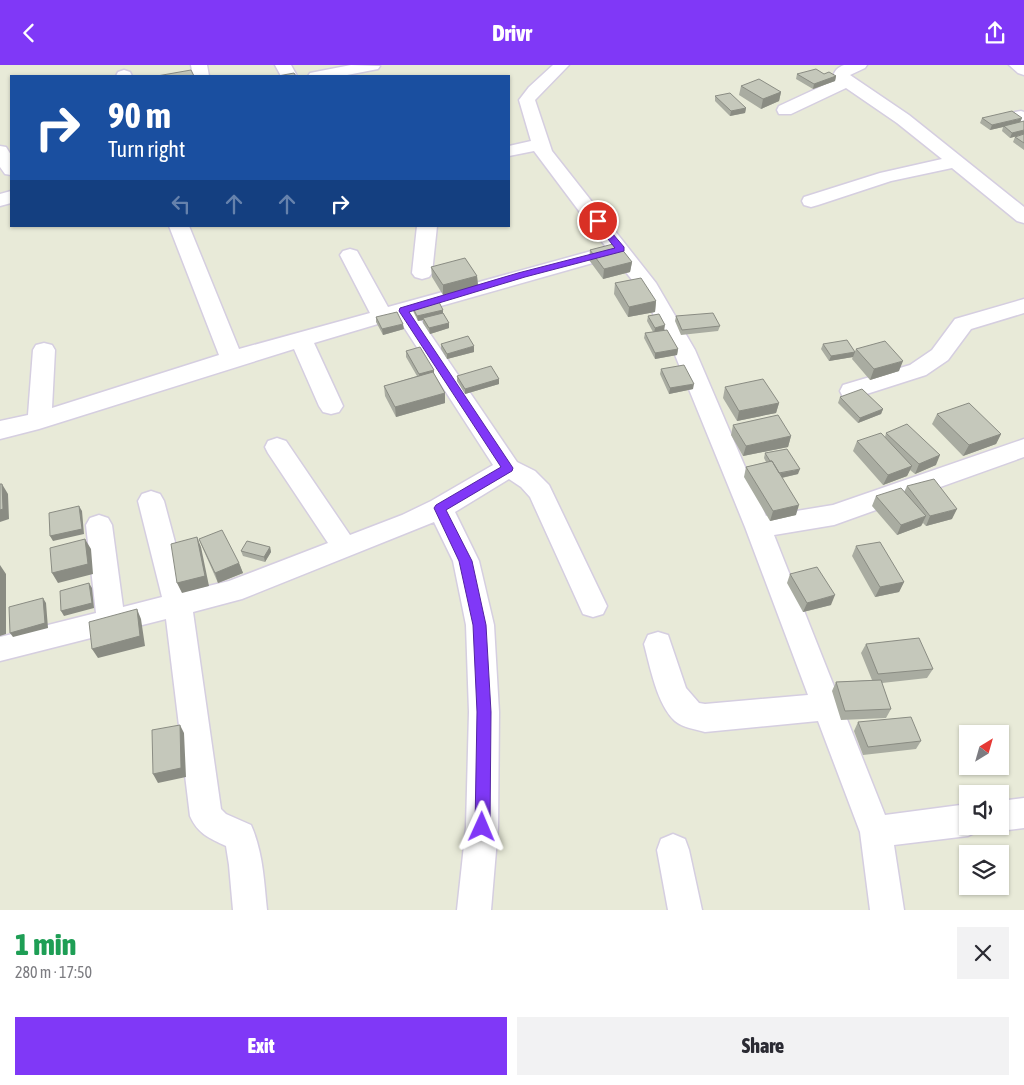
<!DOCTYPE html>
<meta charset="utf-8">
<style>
body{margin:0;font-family:"Asap Condensed",sans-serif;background:#f2f2f3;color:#2b2b33;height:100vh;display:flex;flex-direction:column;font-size:19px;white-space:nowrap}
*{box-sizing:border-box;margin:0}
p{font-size:16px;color:#7c7c81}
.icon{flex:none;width:28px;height:28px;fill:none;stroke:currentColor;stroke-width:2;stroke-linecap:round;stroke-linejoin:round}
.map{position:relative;height:845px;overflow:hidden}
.side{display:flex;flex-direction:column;background:#fff;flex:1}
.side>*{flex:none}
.guide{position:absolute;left:10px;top:10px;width:500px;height:152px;border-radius:0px;box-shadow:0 1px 4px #0004;background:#1a4fa0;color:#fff;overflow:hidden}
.needle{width:32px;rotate:37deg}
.fabs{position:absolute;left:959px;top:660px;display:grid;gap:10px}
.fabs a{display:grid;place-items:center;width:50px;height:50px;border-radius:0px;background:#fff;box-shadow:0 1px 4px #0004;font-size:25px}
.pin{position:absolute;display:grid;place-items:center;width:42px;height:42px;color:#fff;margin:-21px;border:2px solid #fff;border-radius:50%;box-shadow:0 1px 5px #0007}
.me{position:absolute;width:55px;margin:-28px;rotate:1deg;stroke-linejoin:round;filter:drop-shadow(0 0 4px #0008)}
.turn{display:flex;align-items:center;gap:18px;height:105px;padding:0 15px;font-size:22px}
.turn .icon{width:65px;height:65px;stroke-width:2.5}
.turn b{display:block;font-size:35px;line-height:42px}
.lanes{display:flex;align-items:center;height:48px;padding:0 15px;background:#0003;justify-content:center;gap:25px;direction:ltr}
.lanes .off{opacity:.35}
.round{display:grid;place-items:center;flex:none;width:52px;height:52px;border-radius:0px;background:#f2f2f3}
.overview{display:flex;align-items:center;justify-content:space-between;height:85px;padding:0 15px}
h1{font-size:30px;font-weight:800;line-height:38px;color:#1e9e55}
.action{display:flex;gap:10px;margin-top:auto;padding:10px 15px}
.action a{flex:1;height:58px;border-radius:0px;background:#8038f7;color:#fff;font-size:20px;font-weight:800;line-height:58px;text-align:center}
.action a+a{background:#f2f2f3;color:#2b2b33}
header{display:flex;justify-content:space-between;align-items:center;height:65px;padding:0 15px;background:#8038f7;color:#fff;font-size:22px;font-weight:800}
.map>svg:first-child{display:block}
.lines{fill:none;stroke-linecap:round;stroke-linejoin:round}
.minor-casing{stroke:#d5cee0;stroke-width:3}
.minor{fill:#fff;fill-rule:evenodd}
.wall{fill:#a9aca1}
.shaded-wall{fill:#8a8c83}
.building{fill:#c5c8bb;stroke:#8a8c83}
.route{fill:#8038f7;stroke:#5324a1}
</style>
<header><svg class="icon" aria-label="back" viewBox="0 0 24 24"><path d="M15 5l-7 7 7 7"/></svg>Drivr<svg class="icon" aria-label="share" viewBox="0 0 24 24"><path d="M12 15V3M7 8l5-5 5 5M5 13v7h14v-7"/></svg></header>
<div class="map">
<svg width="1024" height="845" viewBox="0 0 1024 845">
<rect width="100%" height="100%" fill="#e8ead8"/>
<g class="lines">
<!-- minor casing -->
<g class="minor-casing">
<path id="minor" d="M191 0H207L209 11H193Z
M275 0H291L297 11H281Z
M351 0 380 1 378 4 342 11H308L310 8Z
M553 0H569L535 35 552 86 656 218 695 285 766 451 833 440 1024 374V392L834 460 774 470 885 750 968 739V761H981L979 766 968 771 894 780 904 845H870L860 767 818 656 705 667C695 664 683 663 675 656 657 640 650 601 644 579L648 570 658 567 668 570 686 623 699 638 705 639 808 630 745 462 673 285 640 225 614 192 416 248 517 397 535 406 549 420 607 541 603 549 593 552 583 549 530 432 521 422 509 414 455 447 479 496 494 560 499 647 498 762 491 845H457L466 762 469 647 466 560 453 496 434 457 242 534 193 547 221 744 226 749 251 760C263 787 264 816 267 845H233L229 800 226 781C209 773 198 769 190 751L166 554 0 596V572L96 548 86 460 90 453 99 450 108 453 112 460 123 542 162 532 138 436 142 429 151 426 160 429 164 436 188 526 229 516 328 478 268 388 265 382 268 376 277 373 286 376 350 470 402 450 431 436 493 400 398 253 314 278 343 341 339 347 331 349 323 347 319 341 294 284 39 364 0 374V356L28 350 33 285 36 280 44 278 52 280 55 285 52 343 219 290 169 161H189L239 284 370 248 340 190 343 186 350 184 357 186 388 242 606 182 534 86 509 91V81L531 76 519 35 529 22Z
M844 0H867L865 3 850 10 909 50 1024 142V158L1017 156 952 103 891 116 818 140 811 142 804 140 802 136 804 132 880 108 942 94 897 58 846 23 791 49H779L777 45 779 41 835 15 833 12C835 5 837 3 844 0Z
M1009 0H1024V10L1018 8Z
M124 5 130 7 132 11H116L118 7Z
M1021 46 1024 47V58L1018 57 1012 51 1015 47Z
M0 81 6 82 11 90V110L5 109 0 102Z
M11 126V138L0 141V129Z
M417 161H437L432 208 429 212 422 214 415 212 412 208Z
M1024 234V248L971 264 948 295 926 310 851 334 843 332 840 326 843 320 910 300 932 285 955 254Z
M1024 733V763L1000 766 989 762 1000 761V736Z
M673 769 685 774 689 785 702 845H668L657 785 661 774Z"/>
</g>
<!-- minor -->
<use href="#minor" class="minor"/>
</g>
<!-- wall -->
<path class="wall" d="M797 9H824L836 11 835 16 813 24 796 14Z
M741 21 781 27 779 36 761 44 739 30Z
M715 31 746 43 745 48 730 51 715 36Z
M982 53 1020 57 1024 69 1010 73 1002 66 1003 62 990 65 980 58Z
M1024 69V85L1013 77 1015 72Z
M590 185 632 197 630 207 603 214 589 195Z
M431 202 477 211 478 221 443 230 432 212Z
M615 218 656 236 655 247 628 252 614 229Z
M412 241 443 245V248L449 263 430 269 423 258V255L418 256 413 246Z
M648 251 665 265 678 284 677 290 655 294 644 273 645 268 653 267 647 256Z
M676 251 720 261 718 266 681 270 675 256Z
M376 252 404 264 383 270 376 257Z
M441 279 474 287 447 294 441 284Z
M823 279 855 287 853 292 829 296 821 284Z
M856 284 899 306 870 315 852 294Z
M406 286 434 305V309L445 328V338L396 352 385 331 384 321 417 311 406 292Z
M661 304 693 324 669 329 660 309Z
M457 311 499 314V319L465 329 457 316Z
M725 322 779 338 776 348 737 356 723 333Z
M840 332 883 344 881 349 858 358 838 338Z
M937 349 1001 369 996 379 963 391 932 359Z
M733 360 791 371 788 382 743 391 731 370Z
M886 368 936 400 915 409 910 405 907 411 883 420 853 386 857 376 885 372Z
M765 388 798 409 782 413 796 450 770 456 744 412 746 402 766 397 764 393Z
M907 421 952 454 926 461 923 458 921 461 897 470 872 441 876 431 904 427Z
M199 474 239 498 243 508 218 518 203 484Z
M856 481 904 517 899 527 875 532 852 491Z
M270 482 271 487 265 497 243 491 241 486Z
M790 509 831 540 803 547 787 518Z
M866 579 933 604 927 613 882 618 891 644 886 653 841 655 832 626 836 617 872 615 861 588Z
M858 657 921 676 916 684 863 690 854 666Z"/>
<!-- shaded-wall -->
<path class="shaded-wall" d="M836 11 835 16 813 24 814 19Z
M781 27 779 36 761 44 763 34Z
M746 43 745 48 730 51 731 46Z
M1022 53 1020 58 990 65 992 60Z
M1024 65V69L1010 73 1012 68Z
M632 197 630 207 603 214 604 204Z
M477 211 478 221 443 230V220Z
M656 236 655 247 628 252 629 242Z
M443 245V250L423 253V255L418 256 417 251Z
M449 258V263L430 269 429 263Z
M403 259 404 264 383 270 382 264Z
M665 260 664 266 654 268 655 263Z
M474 281V287L447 294V289Z
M678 284 677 290 655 294V288Z
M855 287 853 292 829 296 831 291Z
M903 296 899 306 870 315 874 304Z
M434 305V310L419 315V309Z
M499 314V319L465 329V324Z
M694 319 693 324 669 329 670 323Z
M445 328V338L396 352 395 342Z
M779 338 776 348 737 356 739 346Z
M883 344 881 349 858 358 860 353Z
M1001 369 996 379 963 391 969 380Z
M791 371 788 382 743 391 746 381Z
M940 390 936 400 915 409 919 399Z
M912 401 907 411 883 420 888 410Z
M800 404 798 409 776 414 778 409Z
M2 419 8 429 9 454 0 457V445Z
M799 440 796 450 770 456 773 446Z
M79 441 82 446 84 469 53 476 50 471Z
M957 444 952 454 926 461 930 451Z
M926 451 921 461 897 470 901 460Z
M197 472 201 482 209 521 182 528 177 518Z
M85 474 91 484 93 509 58 518 52 508Z
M270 482 271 487 265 497 264 492Z
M239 498 243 508 218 518 215 508Z
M0 500 6 509V569L0 571Z
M904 517 899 527 875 532 880 522Z
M89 518 92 523 94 543 64 551 61 546Z
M835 530 831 540 803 547 807 538Z
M43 533 46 538 48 563 13 572 10 568Z
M137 544 141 554 145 581 98 593 92 584Z
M180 660 184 668 186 712 158 718 153 709Z"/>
<!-- building -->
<path class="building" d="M816 4 824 9 829 7 836 11 814 19 797 9Z
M191 5 194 11H157Z
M294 8 296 11H278Z
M759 14 781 27 763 34 741 21Z
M730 28 746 43 731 46 715 31Z
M1012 46 1022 53 992 60 982 53Z
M1024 56V65L1012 68 1004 61Z
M1024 69V78L1015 72Z
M617 178 632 197 604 204 590 185Z
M465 193 477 211 443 220 431 202Z
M641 213 656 236 629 242 615 218Z
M438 235 443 245 417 251 412 241Z
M397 247 403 259 382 264 376 252Z
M443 248 449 258 429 263 423 253Z
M713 248 720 261 682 265 676 251Z
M659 249 665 260 655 263 648 251Z
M667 265 678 284 655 288 645 268Z
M468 271 474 281 447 289 441 279Z
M847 275 855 287 831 291 823 279Z
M885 276 903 296 874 304 856 284Z
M420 282 434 305 419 309 406 286Z
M684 300 694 319 670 323 661 304Z
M491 301 499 314 465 324 457 311Z
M433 307 445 328 395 342 384 321Z
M763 314 779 338 739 346 725 322Z
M862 324 883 344 860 353 840 332Z
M969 338 1001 369 969 380 937 349Z
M778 350 791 371 746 381 733 360Z
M907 359 940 390 919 399 886 368Z
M881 368 912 401 888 410 857 376Z
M787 384 800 404 779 408 772 396H770L765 388Z
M772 396 799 440 773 446 746 402Z
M934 414 957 444 930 451 907 421Z
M0 419H2L3 444 0 445Z
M901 423 926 451 901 460 876 431Z
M79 441 82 464 50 471 49 448Z
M222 465 239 498 215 508 199 474Z
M197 472 205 511 177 518 171 479Z
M85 474 88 499 52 508 50 483Z
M247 476 270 482 264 492 241 486Z
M880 477 904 517 880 522 856 481Z
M817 502 835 530 807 538 790 509Z
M89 518 92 538 61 546 60 526Z
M43 533 45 558 10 568 9 542Z
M137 544 140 571 92 584 89 557Z
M919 573 933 604 878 609 866 579Z
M881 615 891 644 845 646 836 617Z
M911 652 921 676 868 682 858 657Z
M180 660 181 703 153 709 152 665Z"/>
<!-- route -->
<path class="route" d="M598 154 601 155 624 182V186L525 212 409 247 513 403 512 406 446 445 472 496 486 560 491 647 490 762 488 767 482 769 477 767 475 762 477 647 473 560 459 496 434 443 436 440 501 402 399 246 400 243 518 208 615 183 594 156Z"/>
</svg>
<div class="fabs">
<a><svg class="needle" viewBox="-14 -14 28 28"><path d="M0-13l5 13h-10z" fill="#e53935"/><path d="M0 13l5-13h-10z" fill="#7c7c81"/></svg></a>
<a><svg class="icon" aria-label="sound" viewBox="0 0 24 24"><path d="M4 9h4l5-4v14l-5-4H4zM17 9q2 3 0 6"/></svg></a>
<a><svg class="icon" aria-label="layers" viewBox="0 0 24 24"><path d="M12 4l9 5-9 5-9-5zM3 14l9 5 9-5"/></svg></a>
</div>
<div class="pin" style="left:598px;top:156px;background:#d93025"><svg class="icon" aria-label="arrive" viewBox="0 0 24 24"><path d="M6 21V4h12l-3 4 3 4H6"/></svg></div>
<svg class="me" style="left:482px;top:762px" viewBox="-20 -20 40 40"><path d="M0-17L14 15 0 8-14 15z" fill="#8038f7" stroke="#fff" stroke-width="4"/></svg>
<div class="guide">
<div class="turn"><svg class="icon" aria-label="right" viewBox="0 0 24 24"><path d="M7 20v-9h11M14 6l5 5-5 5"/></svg><div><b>90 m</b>Turn right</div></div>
<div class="lanes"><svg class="icon off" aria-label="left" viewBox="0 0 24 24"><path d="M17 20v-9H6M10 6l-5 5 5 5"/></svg><svg class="icon off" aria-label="ahead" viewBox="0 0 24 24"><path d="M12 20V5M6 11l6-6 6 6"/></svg><svg class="icon off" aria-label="ahead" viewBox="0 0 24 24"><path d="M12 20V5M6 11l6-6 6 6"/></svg><svg class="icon" aria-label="right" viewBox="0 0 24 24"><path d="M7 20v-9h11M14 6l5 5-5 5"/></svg></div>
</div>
</div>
<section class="side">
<div class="overview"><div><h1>1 min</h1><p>280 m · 17:50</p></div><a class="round"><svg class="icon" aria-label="close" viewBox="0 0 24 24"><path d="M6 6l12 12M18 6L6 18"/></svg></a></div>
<div class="action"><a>Exit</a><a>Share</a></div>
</section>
